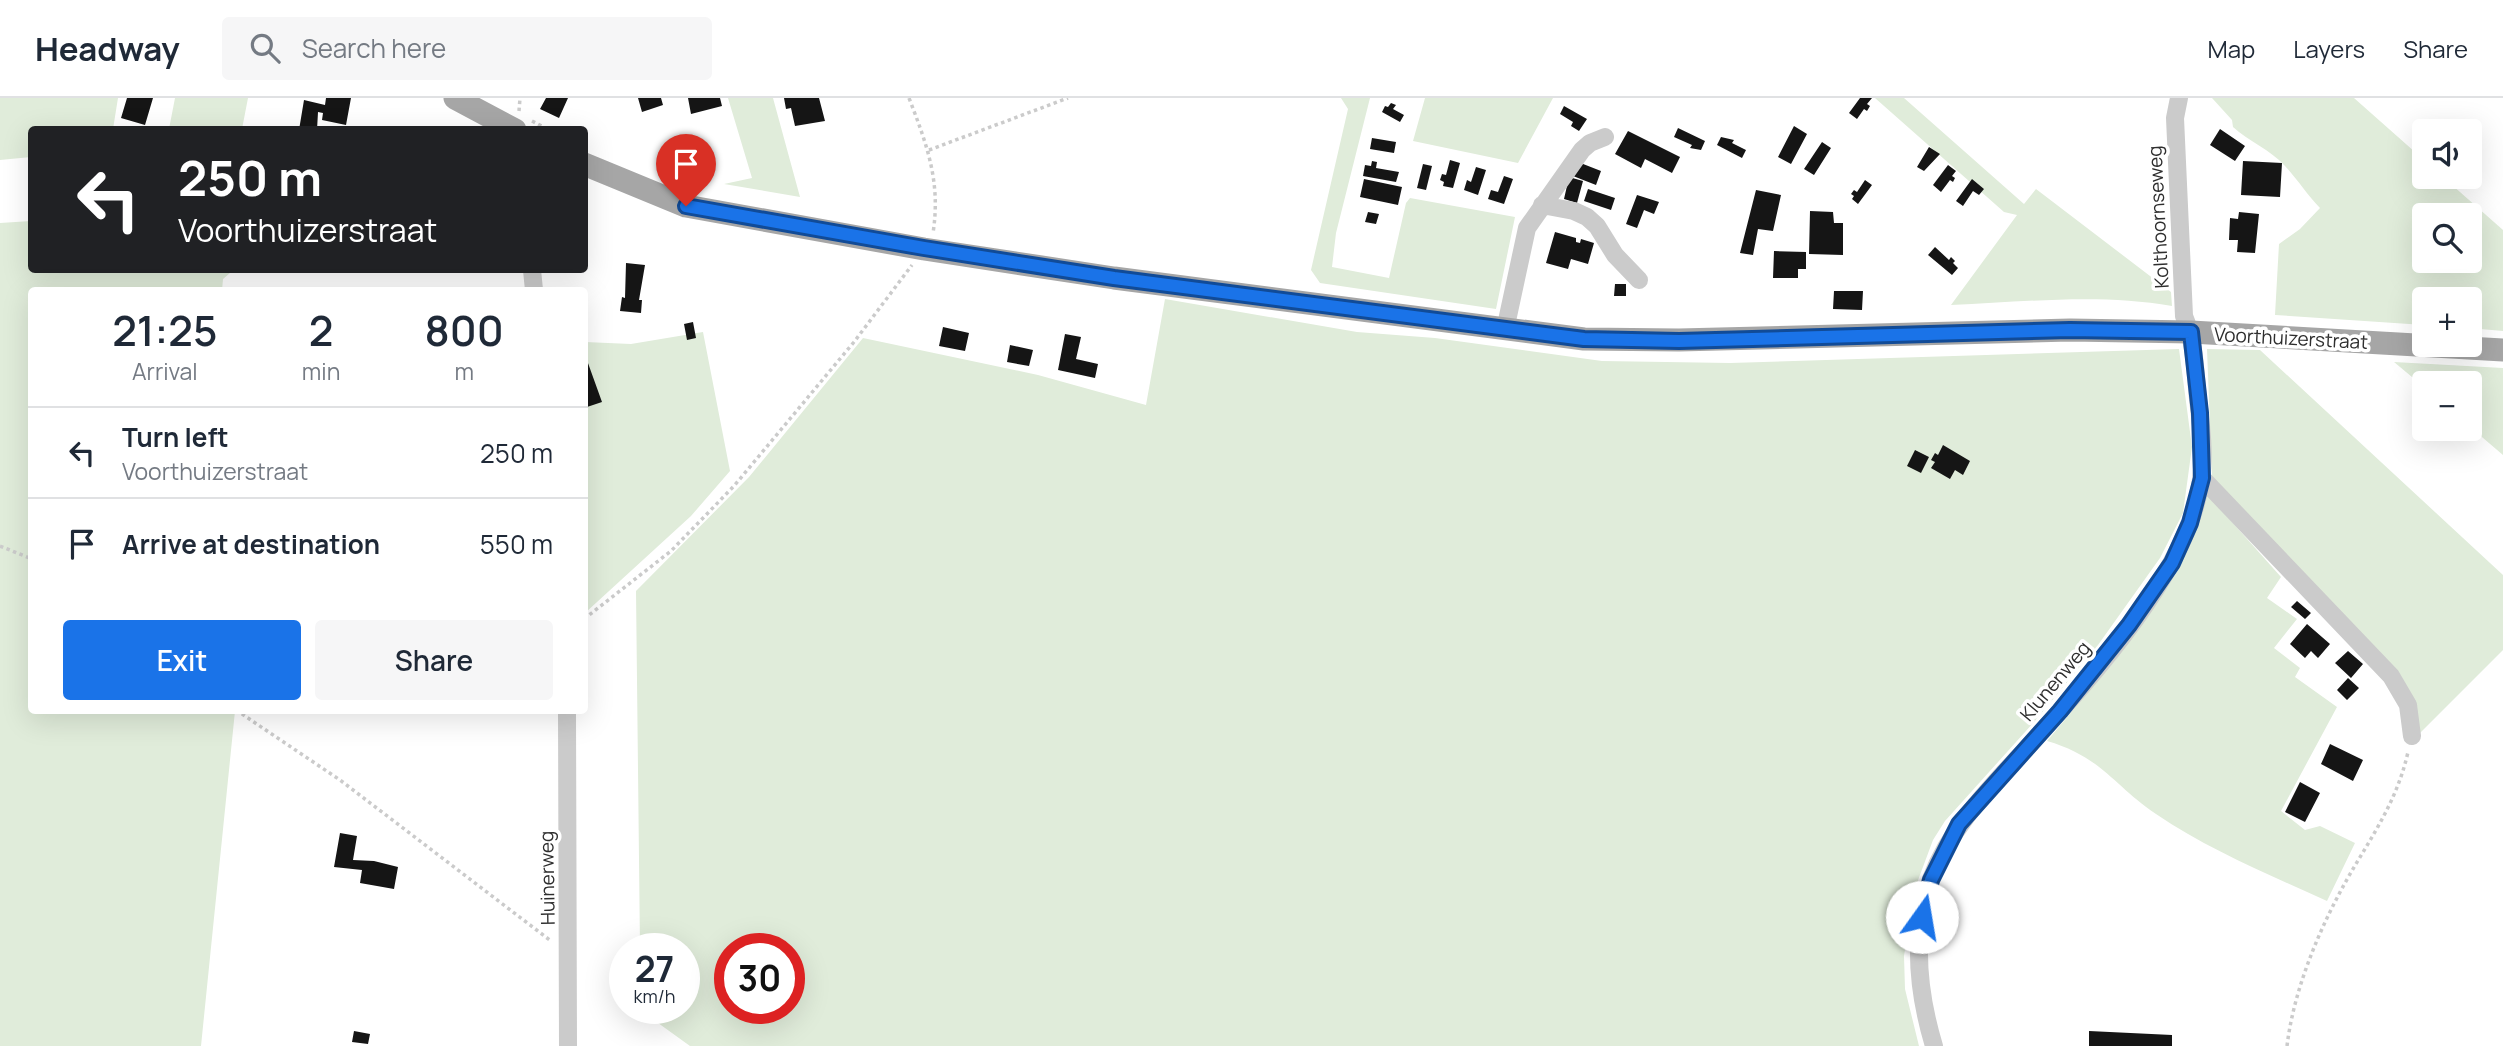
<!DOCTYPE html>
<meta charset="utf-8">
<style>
body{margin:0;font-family:Manrope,sans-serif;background:#f6f6f7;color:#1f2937;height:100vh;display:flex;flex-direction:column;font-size:26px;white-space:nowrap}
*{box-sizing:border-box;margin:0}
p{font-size:23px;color:#747a83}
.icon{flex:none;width:38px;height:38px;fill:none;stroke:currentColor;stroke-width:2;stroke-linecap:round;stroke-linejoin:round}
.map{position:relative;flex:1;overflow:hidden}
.panel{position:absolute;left:28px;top:189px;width:560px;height:427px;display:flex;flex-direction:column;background:#fff;border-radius:7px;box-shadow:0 7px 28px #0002}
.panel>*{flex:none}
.hud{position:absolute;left:28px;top:28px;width:560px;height:147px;border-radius:7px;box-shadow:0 7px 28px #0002;background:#202124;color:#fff;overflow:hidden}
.fabs{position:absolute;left:2412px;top:21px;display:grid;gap:14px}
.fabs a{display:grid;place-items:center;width:70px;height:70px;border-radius:7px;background:#fff;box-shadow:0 7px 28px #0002;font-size:35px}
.speed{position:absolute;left:609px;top:835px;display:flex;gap:14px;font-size:35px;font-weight:700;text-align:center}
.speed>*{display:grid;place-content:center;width:91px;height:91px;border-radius:50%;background:#fff;box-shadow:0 7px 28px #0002;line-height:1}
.speed small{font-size:18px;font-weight:400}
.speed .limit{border:10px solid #d22;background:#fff;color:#111}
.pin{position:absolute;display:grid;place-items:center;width:60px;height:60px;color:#fff;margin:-72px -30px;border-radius:50% 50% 50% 0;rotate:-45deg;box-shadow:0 0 7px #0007}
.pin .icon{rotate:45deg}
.me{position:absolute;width:77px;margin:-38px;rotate:13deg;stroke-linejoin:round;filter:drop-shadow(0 0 5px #0008)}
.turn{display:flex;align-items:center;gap:24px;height:147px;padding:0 35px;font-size:32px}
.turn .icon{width:91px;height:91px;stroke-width:2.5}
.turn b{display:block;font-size:49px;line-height:60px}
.eta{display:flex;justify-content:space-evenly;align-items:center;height:119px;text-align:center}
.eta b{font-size:42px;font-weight:600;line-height:49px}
.primary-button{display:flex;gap:14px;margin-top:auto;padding:14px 35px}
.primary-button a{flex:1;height:80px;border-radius:7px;background:#1a73e8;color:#fff;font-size:28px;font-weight:600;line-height:80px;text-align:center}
.primary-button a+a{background:#f6f6f7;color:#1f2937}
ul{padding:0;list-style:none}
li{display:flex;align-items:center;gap:21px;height:91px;padding:0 35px;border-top:2px solid #e0e1e3}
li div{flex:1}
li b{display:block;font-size:26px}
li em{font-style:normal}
header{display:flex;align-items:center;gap:42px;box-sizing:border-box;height:98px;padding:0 35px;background:#fff;border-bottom:2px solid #e0e1e3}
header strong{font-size:33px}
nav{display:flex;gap:38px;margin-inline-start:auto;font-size:24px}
.search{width:490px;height:63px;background:#f6f6f7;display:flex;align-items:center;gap:18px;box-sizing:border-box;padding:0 24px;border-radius:7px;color:#747a83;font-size:26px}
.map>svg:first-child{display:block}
.green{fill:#e0ecda;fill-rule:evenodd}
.building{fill:#151515}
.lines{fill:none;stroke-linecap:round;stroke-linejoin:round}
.path{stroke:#cbcbcb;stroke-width:3.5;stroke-dasharray:3.5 3.5;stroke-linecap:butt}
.minor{stroke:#cbcbcb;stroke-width:18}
.major{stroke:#a6a6a6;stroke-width:23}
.route-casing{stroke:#114b97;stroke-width:18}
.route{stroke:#1a73e8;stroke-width:12}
.labels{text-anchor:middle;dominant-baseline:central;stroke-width:7;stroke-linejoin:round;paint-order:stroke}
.street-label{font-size:19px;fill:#2e2e2e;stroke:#fff}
</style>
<header>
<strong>Headway</strong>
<div class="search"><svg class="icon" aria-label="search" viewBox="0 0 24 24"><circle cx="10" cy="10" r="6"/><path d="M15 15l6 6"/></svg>Search here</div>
<nav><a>Map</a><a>Layers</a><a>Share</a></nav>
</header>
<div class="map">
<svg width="2503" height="948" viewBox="0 0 2503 948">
<rect width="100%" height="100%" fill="#fff"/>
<!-- green -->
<path class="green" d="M0 0H118L113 31 32 32 31 59 0 62Z
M175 0H248L242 31H169Z
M728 0H773L800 99 724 86 752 80Z
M1341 0H1370L1336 135 1332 169 1389 180 1406 105 1410 100 1515 119 1496 211 1320 185 1311 172 1348 11Z
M1425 0H1553L1518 65 1413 43Z
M1875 0H1904L2024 106 2036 91 2171 194 2172 208C2099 195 2025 204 1951 207L2017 117 2004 114Z
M2212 0H2354L2424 62V79H2443L2503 132V233L2469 230V201H2424V227L2275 217 2279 146 2300 131 2320 110C2307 97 2298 82 2285 68 2271 52 2248 43 2233 29L2232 22ZM2424 117H2469V163H2424Z
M31 123 32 172H291L230 175 223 181 222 192H32V612L235 613 201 948H0V125Z
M1165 201 1357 234 1435 240 1602 263 1730 265 2179 251 2192 349 2183 415 2160 460 2098 547 2034 624 1945 723 1933 742 1914 793 1904 858 1905 891 1919 948H690L647 917 643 910H684V850H640L636 493 749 379 863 240 1038 277 1146 307ZM730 850H789V910H730Z
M703 234 730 373 691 418 585 515V244L631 246Z
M2207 251 2260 252 2503 477V552L2415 640 2409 608 2212 380Z
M2394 264 2503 270V357L2469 328V285H2424V289Z
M2207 396 2281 479 2267 500 2297 521 2274 550 2300 570 2295 579 2337 609 2281 713 2305 732 2320 728 2355 745 2327 803C2270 777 2209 752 2156 716 2113 687 2102 659 2047 643L2116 561 2179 471Z"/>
<!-- building -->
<path class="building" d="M127 0H153L145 27 121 20Z
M326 0H351L346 27 322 22 323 15 318 14 317 32H299L304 2 325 7Z
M546 0H568L559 20 540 11Z
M638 0H661L663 7 642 14Z
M688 0H720L722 8 691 16Z
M784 0H819L825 23 795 28 791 10 786 11Z
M1860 0H1872L1867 6 1870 8 1867 13 1864 11 1857 21 1849 15Z
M1391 5 1396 7 1393 11 1404 17 1400 24 1382 14 1385 8 1388 9Z
M1564 8 1587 21 1579 33 1571 28 1573 24 1560 16Z
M1794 28 1807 36 1791 66 1778 59Z
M1678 30 1705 43 1701 52 1690 50 1692 47 1674 39Z
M2220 31 2245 48 2235 63 2210 47Z
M1628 33 1680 59 1672 75 1645 61 1641 70 1615 56Z
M1721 39 1734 42 1732 45 1746 52 1742 60 1717 47Z
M1372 40 1396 44 1394 55 1370 51Z
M1822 44 1831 50 1814 77 1804 71Z
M1929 49 1940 56 1924 73 1917 69Z
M1450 62 1460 65 1453 90 1443 88 1444 84 1440 82 1442 76 1446 77Z
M1372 63 1377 64 1376 70 1399 74 1396 84 1363 78 1365 67 1371 68Z
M2243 63 2282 65 2280 99 2241 97Z
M1578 64 1601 73 1596 87 1573 78Z
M1423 66 1432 68 1426 92 1417 90Z
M1948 67 1956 73 1952 78 1955 80 1953 84 1950 82 1941 94 1933 87Z
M1476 69 1486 72 1478 97 1464 92 1467 82 1471 84Z
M1504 78 1513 81 1504 106 1488 101 1491 92 1498 94Z
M1569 79 1583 83 1577 105 1564 101Z
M1364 81 1402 89 1398 107 1360 99Z
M1972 81 1984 91 1979 97 1973 93 1963 108 1956 103Z
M1865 82 1872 87 1858 106 1852 101 1854 98 1851 96 1854 92 1857 94Z
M1588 91 1615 100 1611 112 1584 103Z
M1756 92 1781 97 1773 133 1758 131 1753 157 1740 155Z
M1637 97 1659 104 1654 116 1644 112 1637 130 1626 126Z
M1810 113 1833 114 1834 125H1843V157L1809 156Z
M1368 114 1379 116 1376 126 1365 124Z
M2239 114 2259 116 2255 155 2237 154 2238 142H2229L2230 120 2238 121Z
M1555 134 1576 140V144L1580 145 1581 141 1594 145 1588 166 1571 161 1568 171 1546 165Z
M1935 149 1949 162 1951 159 1955 163 1953 165 1958 170 1952 177 1928 157Z
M1774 153 1806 154V171H1798V180H1773Z
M626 165 645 167 639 202H642L641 215 620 213 622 199 625 200Z
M1615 186H1626V198H1614Z
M1834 193H1863L1862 212 1833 211Z
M693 224 696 240 687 242 684 226Z
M943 229 969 235 965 253 939 248Z
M1065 236 1081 239 1076 261 1098 266 1095 280 1058 272Z
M1010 247 1033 252 1029 268 1007 264Z
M584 254 602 304 584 310Z
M1943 347 1970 363 1963 377 1955 372 1950 381 1931 370 1935 364 1931 362 1935 355 1938 357Z
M1915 352 1929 359 1921 375 1907 368Z
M2297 503 2311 515 2305 521 2291 509Z
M2307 526 2330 546 2318 560 2311 553 2305 560 2290 546Z
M2348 553 2363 566 2351 580 2335 565Z
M2348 580 2359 590 2347 602 2337 592Z
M2330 646 2363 662 2353 683 2321 666Z
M2300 684 2320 695 2305 724 2285 714Z
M340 735 357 738 353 762 374 763 398 769 394 791 360 785 362 772 334 769Z
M354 933 370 936 368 946 352 944Z
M2089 933 2172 937V948H2089Z"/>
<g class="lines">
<!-- path -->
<path class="path" d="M909 0C927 47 941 84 933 135
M519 13 520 0
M532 23 549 32
M929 52 1068 0
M0 448 32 461
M584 521 671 453 734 388 854 244 912 167
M236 612 340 682 551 843
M2287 948C2293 898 2314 844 2337 800 2363 749 2395 712 2408 654"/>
<!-- minor -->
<path class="minor" d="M1542 107 1574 113 1587 119 1597 128 1615 157 1639 182
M532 172 534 192
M1505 232 1527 130 1582 52 1590 45 1605 39
M2202 380 2391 578 2408 607 2412 638
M567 612 568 948
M1934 948C1918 895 1912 835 1931 781 1950 730 1988 692 2024 653 2086 585 2190 474 2201 381 2205 356 2201 326 2198 301 2195 273 2195 244 2184 218L2175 20 2179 0"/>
<!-- major -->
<path class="major" d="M455 0 515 32
M584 66 686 108 924 151 1114 180 1584 241 1679 242 2070 232 2191 234 2503 252"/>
</g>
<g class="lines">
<!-- route casing -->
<g class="route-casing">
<path id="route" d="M686 108 924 150 1114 180 1584 241 1679 243 2070 232 2191 234 2200 315 2202 380 2190 425 2172 465 2129 527 2060 613 1959 726 1931 782 1922 819"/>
</g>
<!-- route -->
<use href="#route" class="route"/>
</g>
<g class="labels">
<!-- street labels -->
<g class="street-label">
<text transform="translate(2158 119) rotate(-93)">Kolthoornseweg</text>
<text transform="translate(2291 240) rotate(3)">Voorthuizerstraat</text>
<text transform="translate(2055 583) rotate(-50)">Klunenweg</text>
<text transform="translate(547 780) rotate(-91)">Huinerweg</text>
</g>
</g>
</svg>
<div class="fabs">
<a><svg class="icon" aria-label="sound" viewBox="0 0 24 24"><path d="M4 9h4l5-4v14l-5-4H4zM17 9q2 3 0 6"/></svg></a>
<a><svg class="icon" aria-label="search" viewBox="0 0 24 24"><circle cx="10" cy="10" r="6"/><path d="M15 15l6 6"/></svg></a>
<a>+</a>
<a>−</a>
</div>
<div class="speed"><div>27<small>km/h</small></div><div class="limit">30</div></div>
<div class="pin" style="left:686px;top:108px;background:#d93025"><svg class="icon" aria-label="arrive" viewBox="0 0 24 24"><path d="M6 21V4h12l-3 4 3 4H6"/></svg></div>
<svg class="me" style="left:1922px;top:819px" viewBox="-20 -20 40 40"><circle r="19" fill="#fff"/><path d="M0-13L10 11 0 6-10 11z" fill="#1a73e8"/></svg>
<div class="hud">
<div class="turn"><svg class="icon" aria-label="left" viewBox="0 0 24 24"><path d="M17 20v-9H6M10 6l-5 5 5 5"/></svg><div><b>250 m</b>Voorthuizerstraat</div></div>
</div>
<section class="panel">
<div class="eta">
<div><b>21:25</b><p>Arrival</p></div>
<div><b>2</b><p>min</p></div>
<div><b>800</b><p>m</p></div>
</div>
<ul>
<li><svg class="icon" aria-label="left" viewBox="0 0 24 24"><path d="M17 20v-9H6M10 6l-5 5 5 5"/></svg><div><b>Turn left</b><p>Voorthuizerstraat</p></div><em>250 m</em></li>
<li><svg class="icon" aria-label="arrive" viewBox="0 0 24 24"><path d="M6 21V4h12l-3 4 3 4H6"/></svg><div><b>Arrive at destination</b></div><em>550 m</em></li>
</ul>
<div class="primary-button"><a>Exit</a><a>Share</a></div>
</section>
</div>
